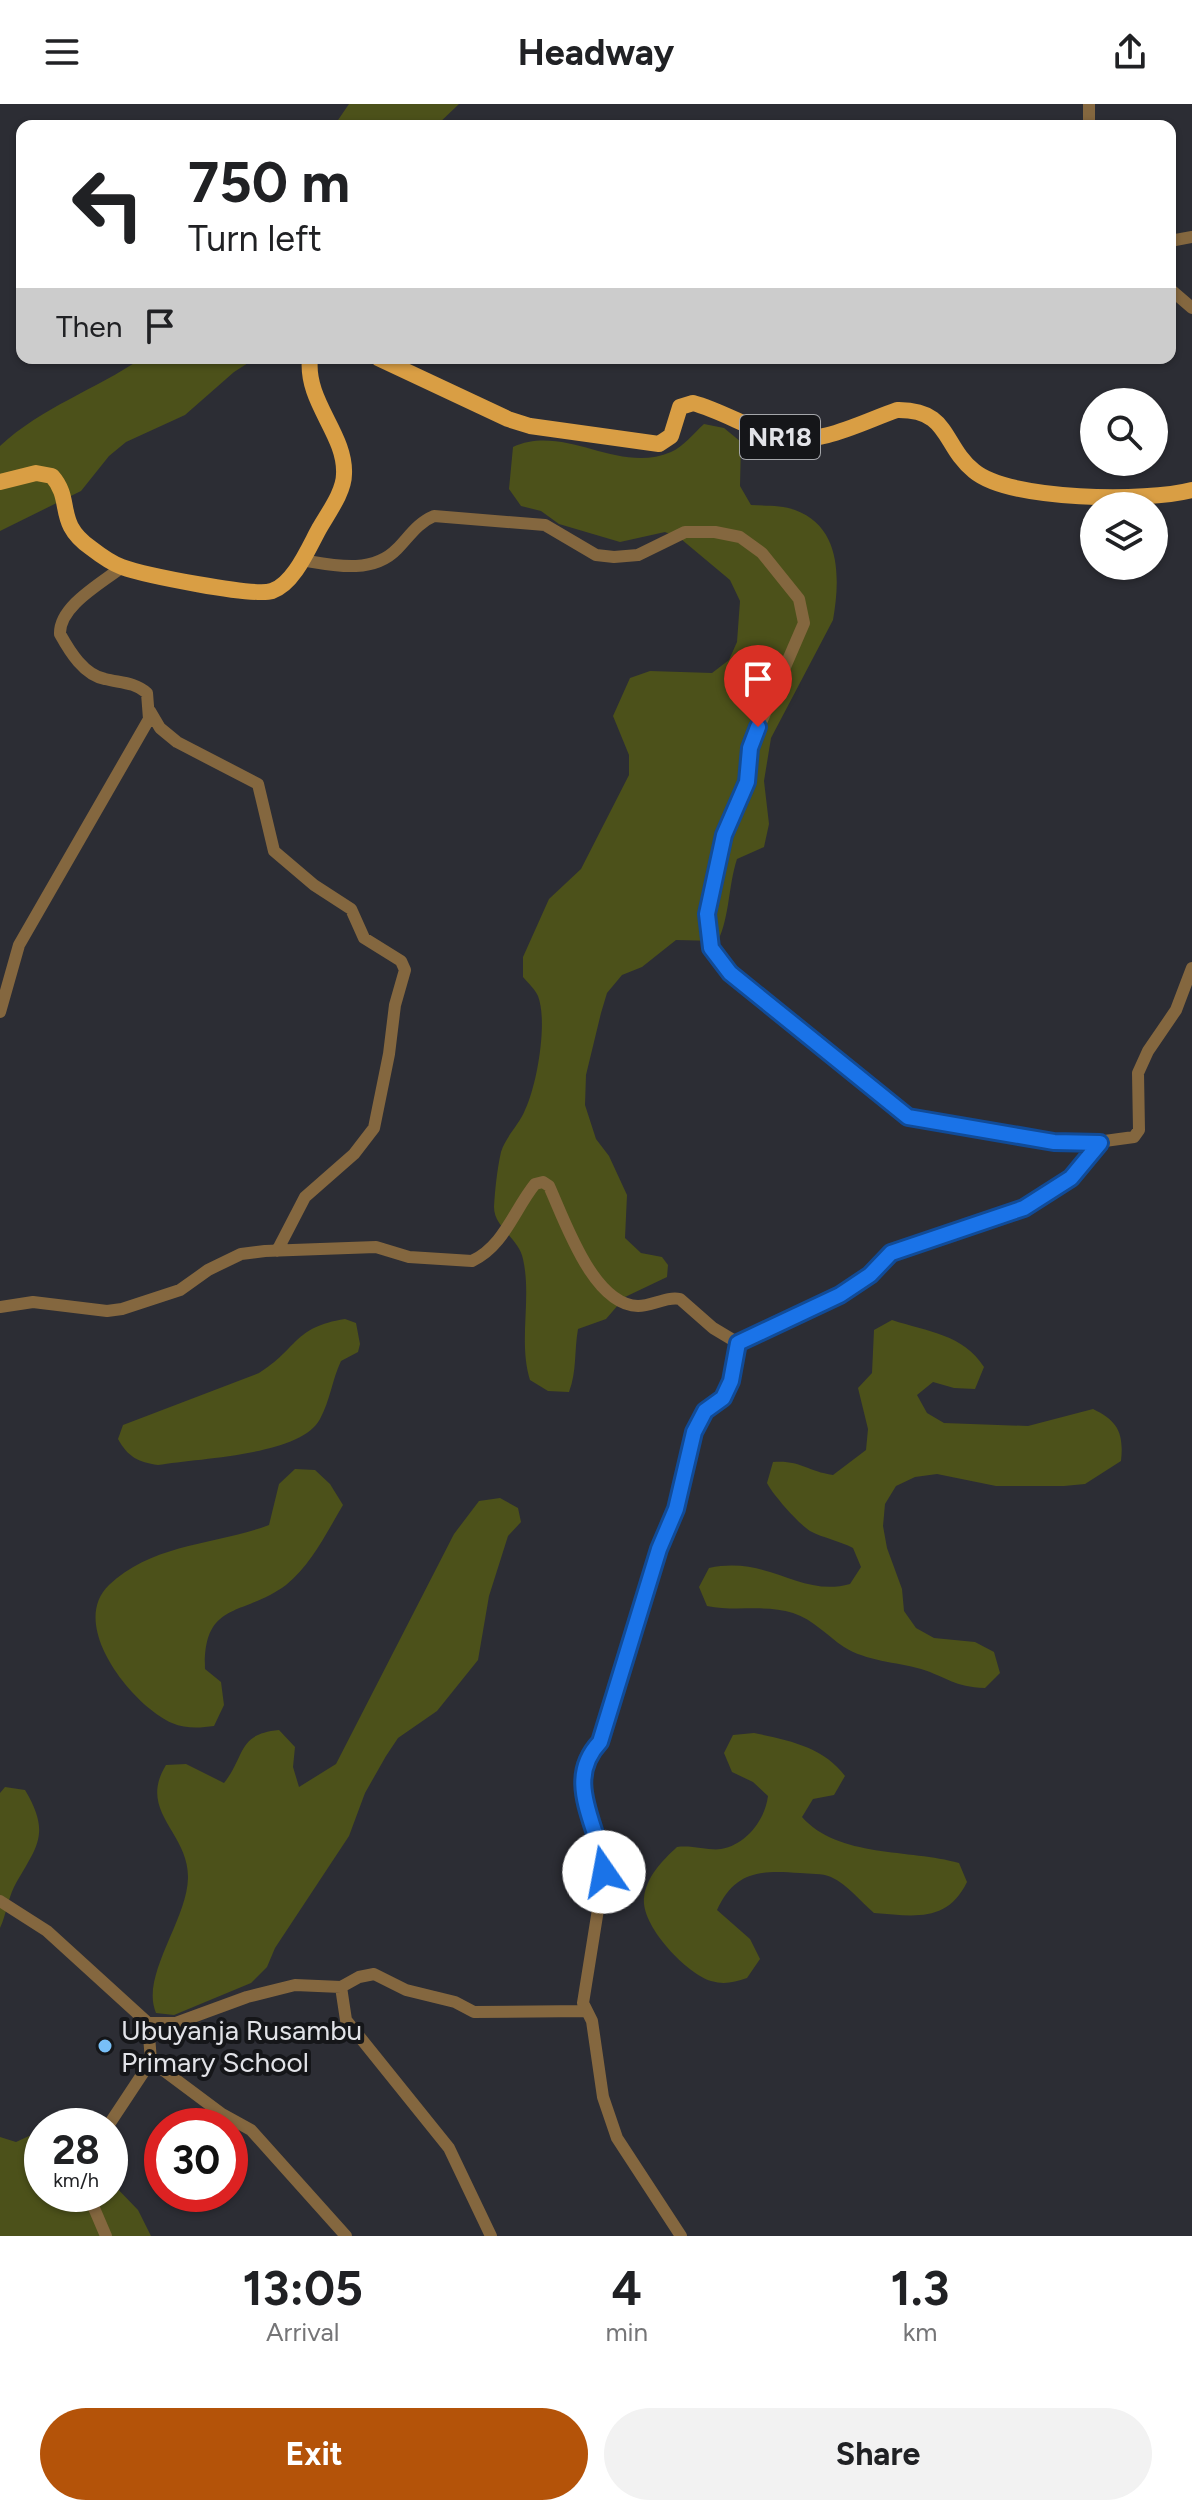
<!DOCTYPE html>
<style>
body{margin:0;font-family:Figtree,sans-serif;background:#f2f2f2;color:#202124;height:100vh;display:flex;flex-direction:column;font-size:30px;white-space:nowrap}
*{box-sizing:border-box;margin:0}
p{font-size:26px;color:#757577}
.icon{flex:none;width:44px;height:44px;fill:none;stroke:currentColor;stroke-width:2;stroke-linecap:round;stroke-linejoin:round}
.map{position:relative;height:2132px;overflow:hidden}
.details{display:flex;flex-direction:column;background:#fff;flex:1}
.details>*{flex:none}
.hud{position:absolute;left:16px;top:16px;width:1160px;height:244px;border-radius:16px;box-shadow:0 2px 6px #0004;background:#fff;color:#202124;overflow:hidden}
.tools{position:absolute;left:1080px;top:284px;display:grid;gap:16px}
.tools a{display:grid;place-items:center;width:88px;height:88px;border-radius:50%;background:#fff;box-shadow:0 2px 6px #0004;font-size:40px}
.speed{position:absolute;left:24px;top:2004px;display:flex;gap:16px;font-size:40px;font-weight:700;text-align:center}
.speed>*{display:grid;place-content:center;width:104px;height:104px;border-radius:50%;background:#fff;box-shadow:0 2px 6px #0004;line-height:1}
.speed small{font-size:20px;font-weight:400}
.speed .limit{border:12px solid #d22;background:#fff;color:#111}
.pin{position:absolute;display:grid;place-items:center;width:68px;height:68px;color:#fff;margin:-82px -34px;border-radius:50% 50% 50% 0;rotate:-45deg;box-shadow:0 0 8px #0007}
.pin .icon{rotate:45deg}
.me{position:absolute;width:88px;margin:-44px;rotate:348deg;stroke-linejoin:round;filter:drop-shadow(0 0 6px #0008)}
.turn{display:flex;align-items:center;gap:28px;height:168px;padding:0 40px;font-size:36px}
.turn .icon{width:104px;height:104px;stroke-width:2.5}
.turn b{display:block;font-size:56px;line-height:68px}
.then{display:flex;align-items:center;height:76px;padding:0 40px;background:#0003;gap:16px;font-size:30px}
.eta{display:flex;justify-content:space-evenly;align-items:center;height:136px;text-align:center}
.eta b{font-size:48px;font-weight:700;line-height:56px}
.primary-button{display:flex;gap:16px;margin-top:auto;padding:16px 40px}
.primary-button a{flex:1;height:92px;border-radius:48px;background:#b45309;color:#fff;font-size:32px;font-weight:700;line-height:92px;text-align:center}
.primary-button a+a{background:#f2f2f2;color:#202124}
header{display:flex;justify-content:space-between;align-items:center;height:104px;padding:0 40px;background:#fff;font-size:36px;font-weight:700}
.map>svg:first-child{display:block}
.green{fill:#4c511a}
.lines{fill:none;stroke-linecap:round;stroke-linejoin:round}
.minor{stroke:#84673f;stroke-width:12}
.major{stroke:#d99e44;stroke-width:16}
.route-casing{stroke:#114b97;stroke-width:20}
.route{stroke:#1a73e8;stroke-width:14}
.poi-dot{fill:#78bff7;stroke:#151619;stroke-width:3}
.labels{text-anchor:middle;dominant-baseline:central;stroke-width:8;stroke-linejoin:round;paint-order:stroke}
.shield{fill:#151619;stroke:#a4a6aa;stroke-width:2}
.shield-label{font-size:26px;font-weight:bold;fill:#e2e3e8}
.poi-label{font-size:28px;fill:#e2e3e8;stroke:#151619;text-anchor:start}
</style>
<header><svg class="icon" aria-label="menu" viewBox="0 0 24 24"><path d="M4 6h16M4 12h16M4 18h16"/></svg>Headway<svg class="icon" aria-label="share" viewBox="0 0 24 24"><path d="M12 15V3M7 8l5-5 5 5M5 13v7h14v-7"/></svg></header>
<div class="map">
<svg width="1192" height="2132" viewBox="0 0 1192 2132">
<rect width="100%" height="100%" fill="#2c2d34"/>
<!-- green -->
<path class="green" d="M349 0H459L436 22 336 19Z
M142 254H256L234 268 185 311 126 338 109 352 81 387 0 427V342C42 303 95 286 142 254Z
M704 320 724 324 741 338 740 382 751 401C764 402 782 401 795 406 842 423 840 476 833 516L771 634 764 677 769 720 764 743 737 755C728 783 730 811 718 837L676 836 642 863 622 871 607 889 601 909 586 971 585 1001 596 1035 609 1052 627 1091 625 1134 641 1149 662 1153 668 1161 667 1173 625 1193 606 1215 578 1225C574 1248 577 1267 569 1288L548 1287 530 1276C518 1237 532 1195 523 1155 519 1134 494 1124 494 1103 495 1086 497 1066 501 1048 506 1032 519 1021 525 1006 537 981 548 918 538 892 535 885 528 879 523 873V853L549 795 581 765 629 671V651L613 612 630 574 650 567 712 569 729 556 737 538 740 497 730 476 681 435 665 428 620 438 559 420 541 407 521 402 509 385 513 343C565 319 618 371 671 348 683 343 694 329 704 320Z
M345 1215 356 1219 360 1240 358 1248 341 1257C332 1276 330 1297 320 1315 301 1352 197 1354 158 1361 138 1358 128 1353 118 1335L123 1321 259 1269C298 1245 293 1223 345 1215Z
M892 1216C928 1228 963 1230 984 1263L975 1285 954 1284 933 1278 917 1291 927 1309 944 1319 1028 1322 1093 1305C1118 1317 1124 1329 1121 1357L1085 1380 1064 1382H996L937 1370 915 1373 896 1382 885 1400 883 1422 887 1444 902 1485 904 1507 916 1524 934 1534 975 1538 994 1548 1000 1569 985 1584C954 1583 947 1573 921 1565 896 1558 866 1557 844 1543 826 1531 814 1516 793 1509 766 1500 735 1508 707 1502L699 1483 709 1464C769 1451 801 1494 850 1480L861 1463 853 1444C840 1437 823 1434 810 1427 799 1420 773 1391 767 1379L773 1358C801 1356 806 1367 833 1371L866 1346 868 1325 858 1284 872 1269 874 1226Z
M295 1365 315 1366 330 1380 343 1401C327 1428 311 1461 286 1481 243 1513 203 1496 205 1565L221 1578 224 1601 214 1622C200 1624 186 1625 172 1619 133 1602 67 1521 109 1481 153 1439 216 1441 269 1421L279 1380Z
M500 1394 518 1404 521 1418 508 1432 489 1492 478 1556 437 1607 398 1634 386 1652 365 1689 349 1732 275 1844 267 1863 251 1879 174 1911 156 1909C140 1872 187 1817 188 1774 189 1728 137 1708 166 1661L186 1660 224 1679C246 1651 237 1630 279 1626L295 1643 293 1663 299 1683 336 1660 454 1430 479 1397Z
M754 1629C788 1636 824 1643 845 1672L834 1691 813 1695 802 1713C838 1754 910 1745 959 1759L967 1778C947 1819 914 1812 874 1809 860 1797 848 1781 831 1773 822 1769 810 1770 800 1769 760 1766 735 1767 717 1806L750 1835 760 1855 747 1874C734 1878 725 1881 711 1877 686 1869 641 1822 644 1794 646 1773 662 1757 677 1743 693 1741 710 1747 721 1745 746 1741 765 1716 768 1692L753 1678 732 1668 724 1649 733 1631Z
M5 1683 25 1686C52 1731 36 1743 14 1783 8 1795 6 1811 0 1824V1689Z
M42 2026V2090H110V2077L138 2106 151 2132H0V2033L16 2038Z"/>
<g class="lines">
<!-- minor -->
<path class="minor" d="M1089 22V0
M1170 137 1192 133
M1170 185 1192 204
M301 456C332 461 372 471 397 445 409 433 417 419 434 412L545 421 596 451 614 453 638 451 685 428H715L740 433 762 449 799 495 804 519 750 644 747 678 724 731 707 810 711 844 730 869 908 1013 1054 1038 1090 1039 1134 1033 1139 1026 1138 969 1148 947 1176 906 1192 864
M150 607 160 624 177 638 258 680 274 747 314 781 351 805 364 834 401 857 405 866 395 901 389 950 374 1024 354 1050 305 1093 277 1147
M0 908 19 841 149 615 147 589C134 578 121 579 105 575 84 571 70 548 60 530 59 502 102 479 122 463
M0 1203 33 1198 107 1207 122 1205 180 1186 208 1166 241 1150 265 1147 376 1143 409 1153 472 1157C504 1142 514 1106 535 1080L543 1078 549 1082C565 1117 593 1201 638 1202 652 1202 667 1192 680 1195L713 1224 738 1239
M0 1797 47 1827 148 1919H176L247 1893 295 1881 341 1883 359 1873 374 1870 406 1886 455 1898 474 1908 587 1907
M341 1883 346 1916 449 2044 491 2132
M151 1957 222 2010 251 2026 346 2132
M108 2022 151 1957 148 1919
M88 2090 106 2132
M681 2132 617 2034 603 1993 592 1917 583 1899 604 1768C600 1722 563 1678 600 1638L659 1445 676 1405 694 1328 705 1307 723 1294 731 1277 738 1239 743 1235 840 1191 870 1171 891 1149 1024 1104 1071 1074 1100 1039"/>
<!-- major -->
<path class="major" d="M378 254 508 315 530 322 659 340 671 332 680 303 693 299C723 307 753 327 781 333 820 342 862 318 897 306 950 305 942 341 974 367 1010 397 1147 398 1192 386
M0 378 36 369 52 372C74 397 54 418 91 444 100 451 111 459 122 463 144 471 253 493 272 487 294 480 309 443 319 425 328 409 344 388 344 370 346 330 305 298 310 254"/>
</g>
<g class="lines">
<!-- route casing -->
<g class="route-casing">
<path id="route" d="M604 1768C600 1722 562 1678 600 1638L659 1445 676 1405 694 1328 705 1307 723 1294 731 1277 738 1239 840 1191 870 1171 891 1149 1024 1104 1071 1074 1100 1039 1054 1038 908 1013 730 869 711 844 707 810 724 731 747 678 750 644 758 623"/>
</g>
<!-- route -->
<use href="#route" class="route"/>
</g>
<!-- markers -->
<circle class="poi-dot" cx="105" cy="1942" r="8"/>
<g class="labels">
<!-- shield labels -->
<rect class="shield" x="740" y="311" width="80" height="44" rx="6"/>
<g class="shield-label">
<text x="780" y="333">NR18</text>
</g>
<!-- poi labels -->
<g class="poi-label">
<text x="121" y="1926">Ubuyanja Rusambu<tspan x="121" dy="32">Primary School</tspan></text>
</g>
</g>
</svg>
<div class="tools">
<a><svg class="icon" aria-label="search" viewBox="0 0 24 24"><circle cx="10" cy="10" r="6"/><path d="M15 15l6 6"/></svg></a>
<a><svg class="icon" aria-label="layers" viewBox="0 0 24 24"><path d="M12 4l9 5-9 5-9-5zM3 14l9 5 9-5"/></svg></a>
</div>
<div class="speed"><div>28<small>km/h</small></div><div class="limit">30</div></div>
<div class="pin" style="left:758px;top:623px;background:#d93025"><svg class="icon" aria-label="arrive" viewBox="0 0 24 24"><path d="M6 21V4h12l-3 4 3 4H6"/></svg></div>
<svg class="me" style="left:604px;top:1768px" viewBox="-20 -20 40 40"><circle r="19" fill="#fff"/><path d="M0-13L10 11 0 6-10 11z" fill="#1a73e8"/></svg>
<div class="hud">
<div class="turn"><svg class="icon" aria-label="left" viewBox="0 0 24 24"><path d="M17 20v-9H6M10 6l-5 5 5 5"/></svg><div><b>750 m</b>Turn left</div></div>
<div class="then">Then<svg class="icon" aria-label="arrive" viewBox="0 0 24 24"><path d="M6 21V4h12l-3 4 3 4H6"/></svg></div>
</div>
</div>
<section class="details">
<div class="eta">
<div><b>13:05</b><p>Arrival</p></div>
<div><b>4</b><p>min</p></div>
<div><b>1.3</b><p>km</p></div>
</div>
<div class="primary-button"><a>Exit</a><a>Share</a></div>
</section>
